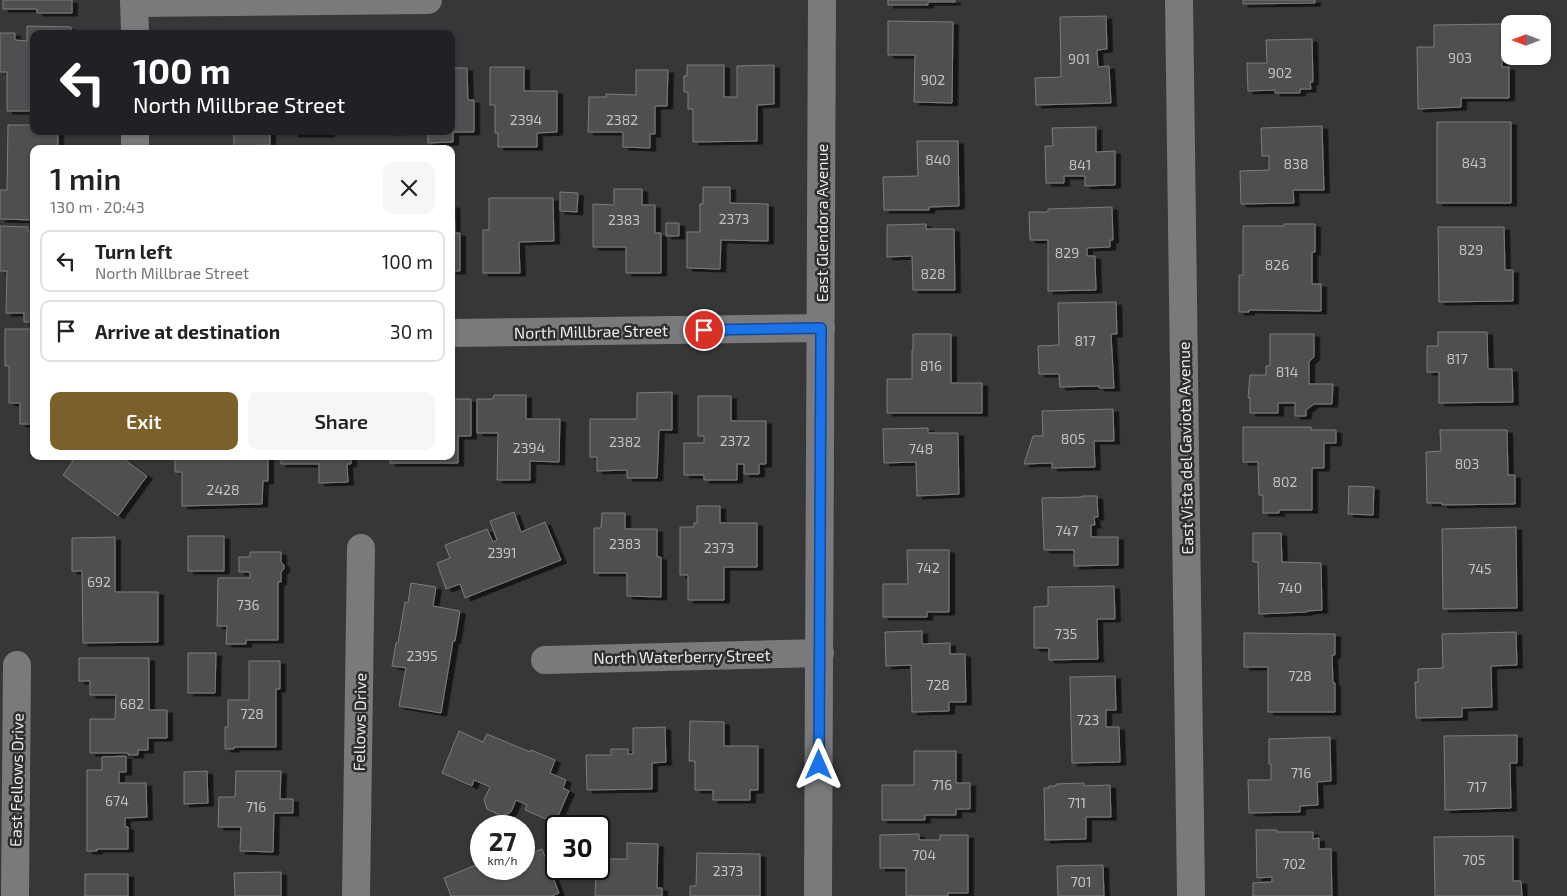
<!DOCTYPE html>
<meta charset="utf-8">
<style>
body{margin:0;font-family:"Exo 2",sans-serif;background:#f6f6f6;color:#222;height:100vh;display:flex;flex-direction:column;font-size:19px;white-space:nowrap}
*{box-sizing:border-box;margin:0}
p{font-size:16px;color:#767676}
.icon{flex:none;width:28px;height:28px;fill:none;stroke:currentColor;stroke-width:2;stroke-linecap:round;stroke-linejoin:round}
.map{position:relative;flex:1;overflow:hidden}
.details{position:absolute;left:30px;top:145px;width:425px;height:315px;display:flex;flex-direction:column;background:#fff;border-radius:10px;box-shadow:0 1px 4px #0004}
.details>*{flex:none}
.top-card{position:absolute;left:30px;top:30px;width:425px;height:105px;border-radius:10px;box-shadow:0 1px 4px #0004;background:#202124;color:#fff;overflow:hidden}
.needle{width:32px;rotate:270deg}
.fabs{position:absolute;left:1501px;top:15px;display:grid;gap:10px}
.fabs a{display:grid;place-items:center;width:50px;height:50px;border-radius:10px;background:#fff;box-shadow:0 1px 4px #0004;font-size:25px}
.speed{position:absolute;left:470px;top:815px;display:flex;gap:10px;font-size:25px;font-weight:700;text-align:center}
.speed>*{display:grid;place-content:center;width:65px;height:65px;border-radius:50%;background:#fff;box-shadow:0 1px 4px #0004;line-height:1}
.speed small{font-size:12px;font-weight:400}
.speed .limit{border:2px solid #111;border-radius:8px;background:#fff;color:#111}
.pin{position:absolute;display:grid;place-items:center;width:42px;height:42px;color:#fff;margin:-21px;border:2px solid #fff;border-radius:50%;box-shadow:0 1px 5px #0007}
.me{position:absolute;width:55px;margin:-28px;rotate:0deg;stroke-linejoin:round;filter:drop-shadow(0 0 4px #0008)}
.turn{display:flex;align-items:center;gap:18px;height:105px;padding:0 20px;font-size:22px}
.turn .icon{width:65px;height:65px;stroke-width:2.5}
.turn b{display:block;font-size:35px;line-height:42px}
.round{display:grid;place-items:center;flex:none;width:52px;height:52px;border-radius:10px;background:#f6f6f6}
.overview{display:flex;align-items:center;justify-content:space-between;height:85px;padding:0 20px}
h1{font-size:30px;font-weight:600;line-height:38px}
.button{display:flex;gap:10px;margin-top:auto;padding:10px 20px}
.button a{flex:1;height:58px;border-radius:10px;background:#7b602b;color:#fff;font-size:20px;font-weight:600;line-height:58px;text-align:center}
.button a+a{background:#f6f6f6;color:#222}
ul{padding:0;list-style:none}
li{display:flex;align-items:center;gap:15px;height:62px;margin:0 10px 8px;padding:0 10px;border:2px solid #e0e0e0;border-radius:10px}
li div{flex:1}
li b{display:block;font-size:19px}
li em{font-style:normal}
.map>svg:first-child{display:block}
.building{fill:#4f4f51;stroke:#7c7c7e;filter:url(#shadow)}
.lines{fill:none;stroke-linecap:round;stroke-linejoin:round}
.minor{stroke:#7a7a7c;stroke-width:28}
.route-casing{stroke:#114b97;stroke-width:12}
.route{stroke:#1a73e8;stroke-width:9}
.labels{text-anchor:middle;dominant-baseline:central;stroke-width:5;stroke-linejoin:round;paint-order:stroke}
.number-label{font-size:14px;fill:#c3c3c4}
.street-label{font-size:16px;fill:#eaeaeb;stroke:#2d2d2f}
</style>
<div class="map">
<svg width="1567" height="896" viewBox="0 0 1567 896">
<defs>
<filter id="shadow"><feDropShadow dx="5.5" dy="3" stdDeviation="0" flood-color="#0009"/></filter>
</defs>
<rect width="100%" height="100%" fill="#373739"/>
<!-- building -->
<path class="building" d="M3 0H72V13H37V9H3Z
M888 0H955V2H928V5H888Z
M1243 0H1315V3L1243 4Z
M1106 16 1107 49 1097 50 1098 67 1109 66 1111 103 1036 105 1035 78 1061 77 1060 17Z
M888 21 953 22 952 103 914 102 915 55H888Z
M1502 24V67H1509V98H1461V107L1418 109 1417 47H1434V25Z
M27 26 71 27V34H34V111H7V72H0V33H15V40L27 41Z
M1312 39 1313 82H1310L1311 89H1300V93H1275V90L1248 91 1247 63H1267L1266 40Z
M687 65H724V97H737V66L774 65V104L757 105V141L693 142V109H688V92H684V76H687Z
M490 67H524V91H557V132L537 133V147H498V133H495V105H490Z
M451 68H467L468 100H474V132H453V142L428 143V131L389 132V131H451Z
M636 70H668L667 106H655V134H650V148L623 147V132H588L589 97H606V94L636 95Z
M1437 122H1511V203H1437Z
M8 125H34V131H58V149H34V220L0 219V190H7Z
M1322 126 1324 190H1293L1294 203 1241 204 1240 171 1269 170V156H1262L1261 128Z
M1096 127V152L1115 151V185L1085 186V176H1064V183H1046L1045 146H1053L1052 128Z
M234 131H270V145L234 146Z
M293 131H329V134H293Z
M917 141H958L959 206 929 207V210H884L883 177 918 176Z
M703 187H730V203L768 204V241L721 240 720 269 687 268V232H700V204H703Z
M614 189H642V205H655V233H661V273H626V247H593V204L614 205Z
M560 192 578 193 577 212 560 211Z
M489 198H553L554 241 519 242 520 273H483V230H489Z
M451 205H454L455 233H460V271H451Z
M1112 207 1113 240H1110V247L1087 248V256H1095L1096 290 1048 291V240H1030L1029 212H1048V209Z
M666 223H679V236H666Z
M926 224V229H954L955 290H913L912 256 887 257V225Z
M1284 224H1315V252H1312V284H1321V311L1249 310V312H1239V275H1243V226H1284Z
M0 226 28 227V231H34V322H24V313H6L7 271H0Z
M1438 227H1504L1505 270H1513V301L1439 302Z
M1116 302 1117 334H1111L1114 388H1099V386L1060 387 1059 374H1039L1038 346 1059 345 1058 303Z
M5 329H34V424H20V403H9V366H5Z
M1438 332H1487L1488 369H1512L1513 402 1439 403V372H1427V346H1438Z
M913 334H951V383H982V413H887V379H912V350H913Z
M1270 334H1314V357L1309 362V384H1333L1332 404H1314L1306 410V416H1295V403H1278V413H1250V398H1248L1250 375H1266V366H1270Z
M672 392V430H659L657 478H627V470L597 471V457H590V419H637V393Z
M494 395H526V419H560L559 462 530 461V480H497L498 433H477V399H493Z
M698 396H731V421H766V464H759V474H744V464H737V480H704V475H684V443H704V436H698Z
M451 399H471V436H458V463H390V456H451Z
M1113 409 1114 441H1094L1095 467 1052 468V463L1024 464 1033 436H1043L1042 411Z
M1243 427H1311V430H1336V443H1324V468H1312V510H1279V513H1263V495H1259L1258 462H1243Z
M928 428V433H958L959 494 917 496 916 462 884 463 883 429Z
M1440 430H1507L1508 475H1515V504L1442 505V503H1427L1426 452 1441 451Z
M66 456H120L147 476 118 516 63 475 73 461Z
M175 456H268V481H263L262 504 182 506V472H175Z
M281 456H351V464H347L348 482 319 483V464H281Z
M1349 486 1374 487 1373 515 1348 514Z
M1082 496H1097L1098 517H1094L1095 525H1091V537H1118V565L1074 566V550H1044L1042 498 1082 497Z
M697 506H720V523H757V567H724V600H688V575H680V527H694V523H697Z
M514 512 521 532 545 522 561 560 465 598 460 584 446 589 437 563 450 558 445 545 487 529 493 542 497 540 490 521Z
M602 513H625V529H657V557H661V597L627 596V573H594V528H601Z
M1516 527 1517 608 1443 609 1442 529Z
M1253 533H1281L1282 562 1321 563 1322 610 1307 611V612L1259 614 1258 562H1253Z
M188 536H224V571H188Z
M115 537V592H158V642L83 643 82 571H72V538Z
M907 550H949V612H927V617H883V584H908Z
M250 552H281V562L284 565V569L281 572V582H278V640H246V644H226L227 626H217L218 578H250V572H239V557H250Z
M411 583 436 587 433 606 460 611 455 641H453L441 713 399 706 406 668 392 666 396 643H398L405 602 408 603Z
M1114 586 1115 619H1097L1098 659 1049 660V648H1034V607L1048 606V587Z
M922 631V644L950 643V654H965L966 702H949V711L912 712 911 665 886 666 885 632Z
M1516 632 1517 665 1491 666 1492 707 1462 708V717L1416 718 1415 682H1418V669L1443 668 1442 634Z
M1244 633 1335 634V655H1332L1333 683H1335V712H1268V667H1244Z
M188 653H216L215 693H188Z
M79 658H149V710H167V738H148V750H138V755H128V753H90V719H115L116 695H90V681H79Z
M249 661H280V689H276V747H234V749H225V727H228V700H249Z
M1115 676 1116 710H1106V727H1119L1120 762 1072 763 1070 677Z
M690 721 724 722V746H758V790H750V800H713V790H695V761H689Z
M665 727 666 762 652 763V789L587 790 586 755H611V749H628V754H633V728Z
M459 731 483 742 487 734 530 752 531 750 555 760 550 773 566 780 563 788 569 791 555 823 525 810 527 805 516 800 511 812 502 816 487 809 484 800 490 787 474 780 472 786 442 773Z
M1517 735V763H1510L1511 808 1445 810 1444 736Z
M1330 737 1331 781 1317 782 1318 805 1300 806V812L1249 813 1248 780H1271V764H1269V739Z
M914 751H956V783H970V809H956V815H925V820H882V785H914Z
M126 756V772H119V783H146L147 817 125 818V827H128V849H97V851H87V770H102V757Z
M207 771 208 803 184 804V772Z
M236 771H281L280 799H293V813H274L273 852 240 851 241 827H218L219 797H235Z
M1084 783V786L1110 785 1111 817H1086V839L1045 840 1044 788H1049V786H1056V784Z
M1256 830H1277V832H1313V839L1319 838V849H1331L1332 896H1253V883L1272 882V877L1257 878Z
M919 834V840H940V835H968V893H948V896H906V868H880V835Z
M1513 836V881H1521L1522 896H1435L1434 837Z
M627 843 658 844 657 888H662V896H595L596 869H599V859H627Z
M542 849 559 893 552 896H451L444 878 481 863V869H483L486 876 505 869H524V856Z
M697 853 760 854V896H690V886H696Z
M1103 865 1104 896H1058L1057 866Z
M281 872V896H235L234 873Z
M85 874H128V896H85Z"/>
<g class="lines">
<!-- minor -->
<path class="minor" d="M134 0 135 34
M1179 0 1191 896
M134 3 428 0
M135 131V149
M451 333 821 328
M545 660 820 653
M15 896 17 665
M356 896 361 548
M818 896 822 0"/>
</g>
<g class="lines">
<!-- route casing -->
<g class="route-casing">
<path id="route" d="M704 330 821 328 819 765"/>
</g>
<!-- route -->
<use href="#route" class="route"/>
</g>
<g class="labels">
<!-- number labels -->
<g class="number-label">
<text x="1460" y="57">903</text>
<text x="1079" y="58">901</text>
<text x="1280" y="72">902</text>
<text x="933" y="79">902</text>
<text x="526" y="119">2394</text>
<text x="622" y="119">2382</text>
<text x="938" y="159">840</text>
<text x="1474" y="162">843</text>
<text x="1296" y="163">838</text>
<text x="1080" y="164">841</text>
<text x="734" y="218">2373</text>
<text x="624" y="219">2383</text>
<text x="1471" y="249">829</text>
<text x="1067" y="252">829</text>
<text x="1277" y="264">826</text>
<text x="933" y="273">828</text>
<text x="1085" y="340">817</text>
<text x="1457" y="358">817</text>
<text x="931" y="365">816</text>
<text x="1287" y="371">814</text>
<text x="1073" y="438">805</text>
<text x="735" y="440">2372</text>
<text x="625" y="441">2382</text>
<text x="529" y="447">2394</text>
<text x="921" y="448">748</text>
<text x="1467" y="463">803</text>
<text x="1285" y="481">802</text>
<text x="223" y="489">2428</text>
<text x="1067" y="530">747</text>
<text x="625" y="543">2383</text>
<text x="719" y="547">2373</text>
<text x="502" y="552">2391</text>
<text x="928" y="567">742</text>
<text x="1480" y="568">745</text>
<text x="99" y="581">692</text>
<text x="1290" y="587">740</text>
<text x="248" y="604">736</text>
<text x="1066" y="633">735</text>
<text x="422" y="655">2395</text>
<text x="1300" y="675">728</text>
<text x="938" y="684">728</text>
<text x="132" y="703">682</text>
<text x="252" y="713">728</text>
<text x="1088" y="719">723</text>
<text x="1301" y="772">716</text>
<text x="942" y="784">716</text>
<text x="1477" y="786">717</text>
<text x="117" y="800">674</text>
<text x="1077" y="802">711</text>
<text x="256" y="806">716</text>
<text x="924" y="854">704</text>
<text x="1474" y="859">705</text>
<text x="1294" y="863">702</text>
<text x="728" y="870">2373</text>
<text x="1081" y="881">701</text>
</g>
<!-- street labels -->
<g class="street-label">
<text transform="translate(821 223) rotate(-90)">East Glendora Avenue</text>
<text transform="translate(591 331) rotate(-1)">North Millbrae Street</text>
<text transform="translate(1185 448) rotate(-91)">East Vista del Gaviota Avenue</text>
<text transform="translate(682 656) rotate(-1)">North Waterberry Street</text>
<text transform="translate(359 722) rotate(-89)">Fellows Drive</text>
<text transform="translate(16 780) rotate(-89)">East Fellows Drive</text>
</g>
</g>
</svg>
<div class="fabs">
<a><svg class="needle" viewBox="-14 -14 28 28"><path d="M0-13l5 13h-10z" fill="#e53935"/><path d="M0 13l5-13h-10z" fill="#767676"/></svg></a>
</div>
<div class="speed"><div>27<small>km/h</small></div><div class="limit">30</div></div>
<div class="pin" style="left:704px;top:330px;background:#d93025"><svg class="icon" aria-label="arrive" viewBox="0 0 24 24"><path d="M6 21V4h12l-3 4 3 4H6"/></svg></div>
<svg class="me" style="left:819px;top:765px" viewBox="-20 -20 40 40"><path d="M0-17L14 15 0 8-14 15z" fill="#1a73e8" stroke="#fff" stroke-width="4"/></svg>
<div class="top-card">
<div class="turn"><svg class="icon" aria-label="left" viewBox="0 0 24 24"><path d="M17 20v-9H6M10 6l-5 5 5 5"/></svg><div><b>100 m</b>North Millbrae Street</div></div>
</div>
<section class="details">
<div class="overview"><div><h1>1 min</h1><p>130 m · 20:43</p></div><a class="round"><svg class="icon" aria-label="close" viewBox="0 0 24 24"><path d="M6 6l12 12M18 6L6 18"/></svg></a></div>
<ul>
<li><svg class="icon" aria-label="left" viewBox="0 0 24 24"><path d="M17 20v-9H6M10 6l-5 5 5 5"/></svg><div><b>Turn left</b><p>North Millbrae Street</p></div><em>100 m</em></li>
<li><svg class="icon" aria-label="arrive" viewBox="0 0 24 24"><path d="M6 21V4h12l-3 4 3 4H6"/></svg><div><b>Arrive at destination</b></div><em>30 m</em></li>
</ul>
<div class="button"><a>Exit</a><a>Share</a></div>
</section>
</div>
